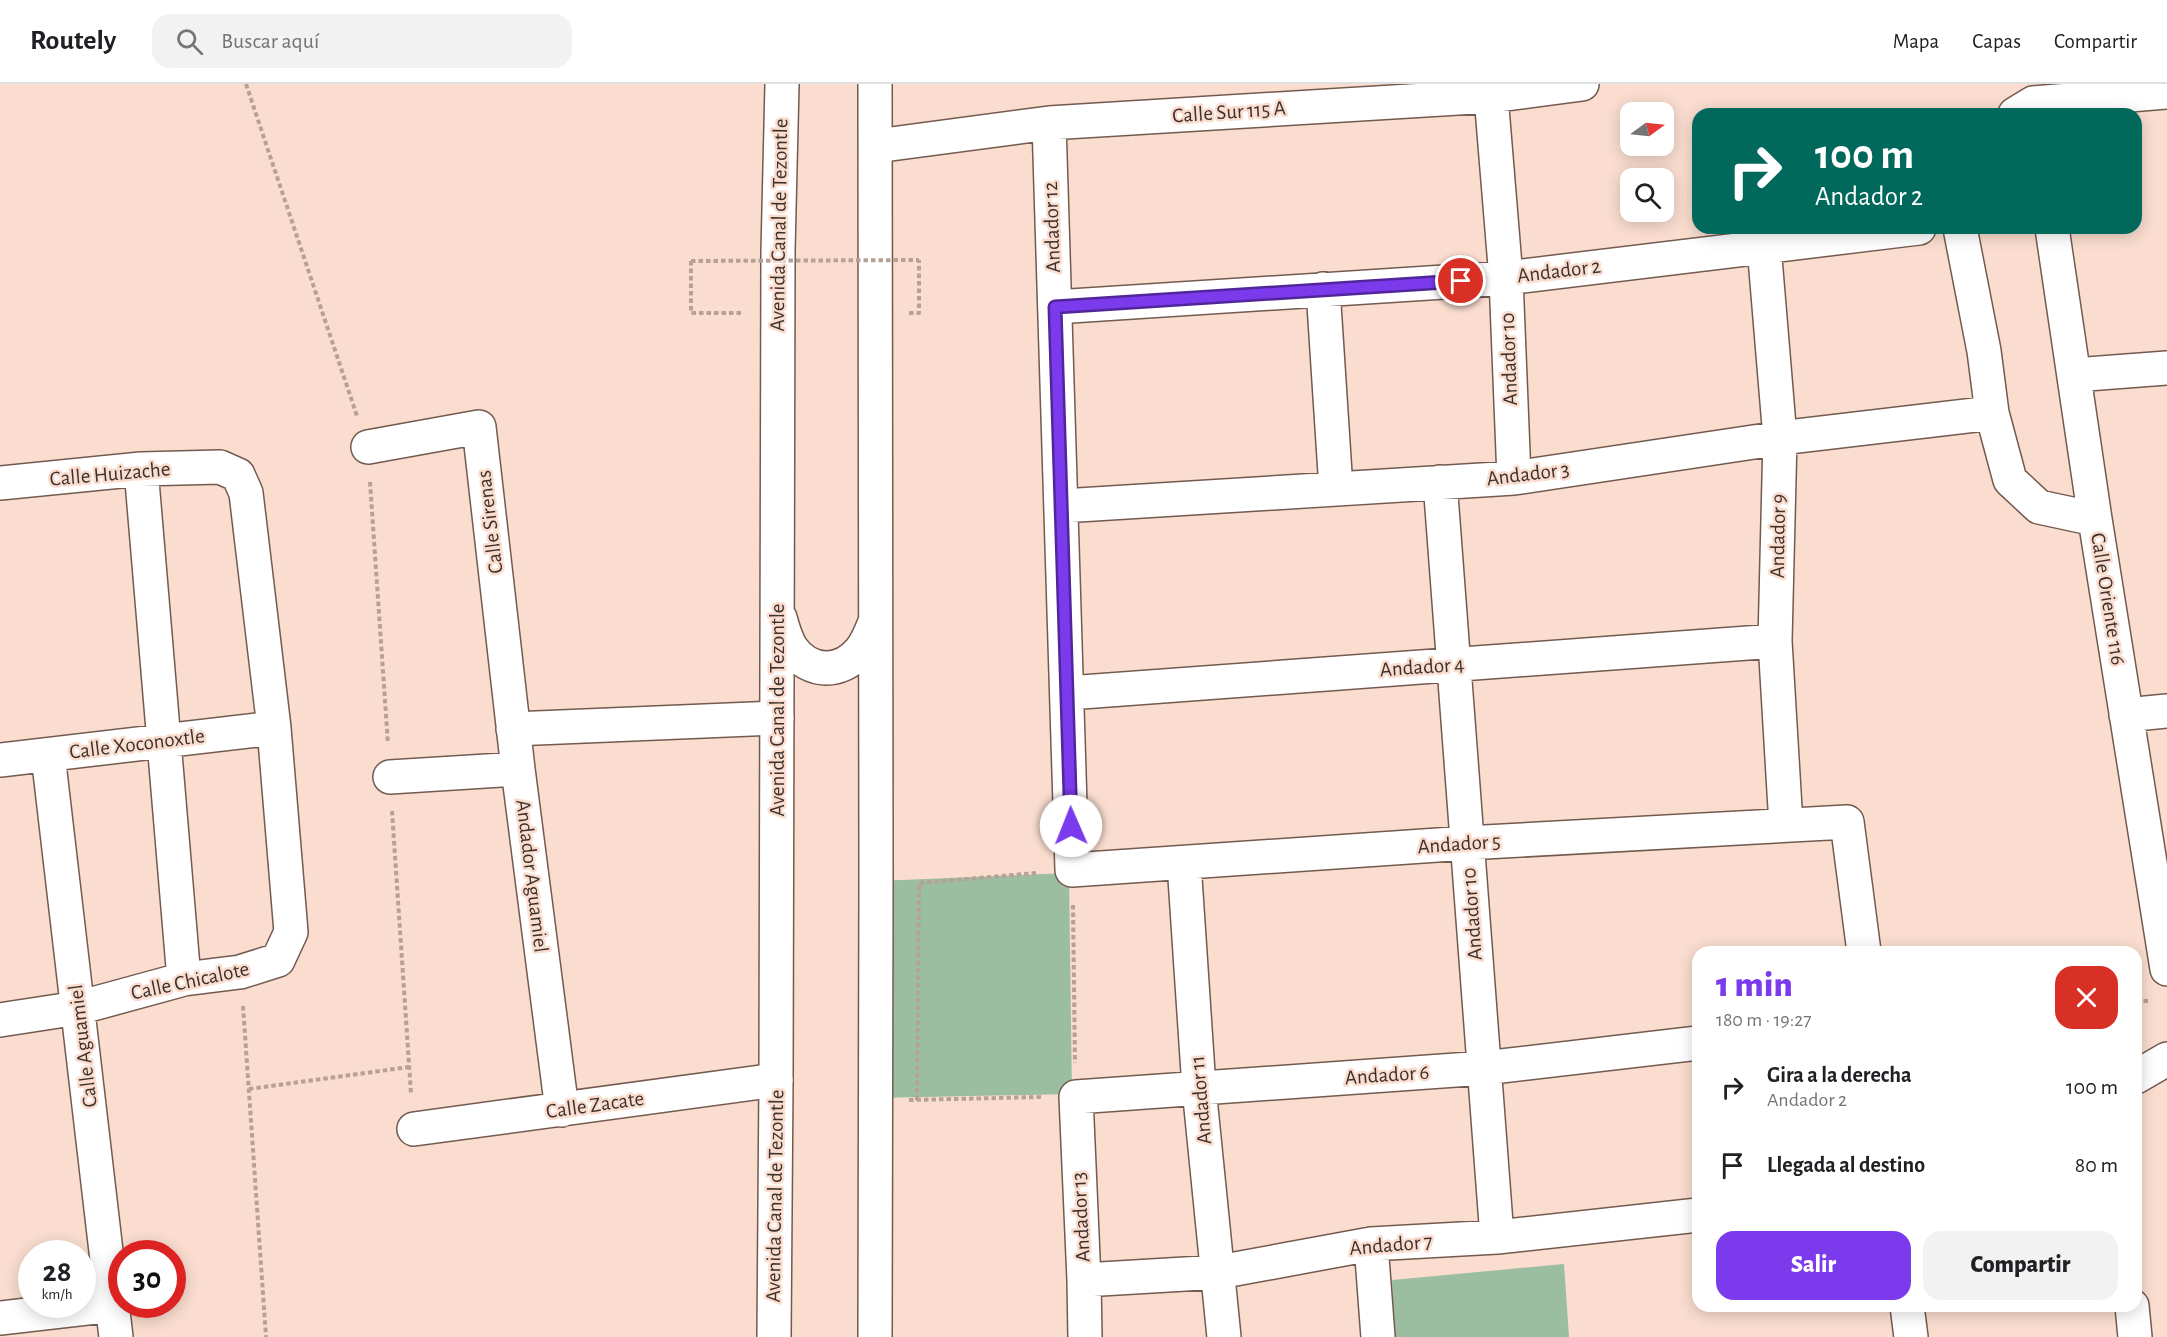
<!DOCTYPE html>
<html lang="es">
<meta charset="utf-8">
<style>
body{margin:0;font-family:"Alegreya Sans",sans-serif;background:#f2f2f2;color:#202124;height:100vh;display:flex;flex-direction:column;font-size:22px;white-space:nowrap}
*{box-sizing:border-box;margin:0}
p{font-size:20px;color:#757577}
.icon{flex:none;width:33px;height:33px;fill:none;stroke:currentColor;stroke-width:2;stroke-linecap:round;stroke-linejoin:round}
.map{position:relative;flex:1;overflow:hidden}
.side{position:absolute;left:1692px;top:862px;width:450px;height:366px;display:flex;flex-direction:column;background:#fff;border-radius:18px;box-shadow:0 3px 15px #0003}
.side>*{flex:none}
.guide{position:absolute;left:1692px;top:24px;width:450px;height:126px;border-radius:18px;box-shadow:0 3px 15px #0003;background:#00695c;color:#fff;overflow:hidden}
.needle{width:39px;rotate:75deg}
.fabs{position:absolute;left:1620px;top:18px;display:grid;gap:12px}
.fabs a{display:grid;place-items:center;width:54px;height:54px;border-radius:12px;background:#fff;box-shadow:0 3px 15px #0003;font-size:30px}
.speed{position:absolute;left:18px;top:1156px;display:flex;gap:12px;font-size:30px;font-weight:700;text-align:center}
.speed>*{display:grid;place-content:center;width:78px;height:78px;border-radius:50%;background:#fff;box-shadow:0 3px 15px #0003;line-height:1}
.speed small{font-size:15px;font-weight:400}
.speed .limit{border:9px solid #d22;background:#fff;color:#111}
.pin{position:absolute;display:grid;place-items:center;width:51px;height:51px;color:#fff;margin:-26px;border:3px solid #fff;border-radius:50%;box-shadow:0 2px 6px #0007}
.me{position:absolute;width:66px;margin:-33px;rotate:359deg;stroke-linejoin:round;filter:drop-shadow(0 0 4px #0008)}
.turn{display:flex;align-items:center;gap:21px;height:126px;padding:0 24px;font-size:27px}
.turn .icon{width:78px;height:78px;stroke-width:2.5}
.turn b{display:block;font-size:42px;line-height:51px}
.round{display:grid;place-items:center;flex:none;width:63px;height:63px;border-radius:18px;background:#f2f2f2}
.head{display:flex;align-items:center;justify-content:space-between;height:102px;padding:0 24px}
h1{font-size:36px;font-weight:800;line-height:45px;color:#7c3aed}
.action{display:flex;gap:12px;margin-top:auto;padding:12px 24px}
.action a{flex:1;height:69px;border-radius:18px;background:#7c3aed;color:#fff;font-size:24px;font-weight:800;line-height:69px;text-align:center}
.action a+a{background:#f2f2f2;color:#202124}
ul{padding:0;list-style:none}
li{display:flex;align-items:center;gap:18px;height:78px;padding:0 24px}
li div{flex:1}
li b{display:block;font-size:22px}
li em{font-style:normal}
header{display:flex;align-items:center;gap:36px;box-sizing:border-box;height:84px;padding:0 30px;background:#fff;border-bottom:2px solid #e0e0e0}
header strong{font-size:28px}
nav{display:flex;gap:33px;margin-inline-start:auto;font-size:21px}
.search{width:420px;height:54px;background:#f2f2f2;display:flex;align-items:center;gap:15px;box-sizing:border-box;padding:0 21px;border-radius:18px;color:#757577;font-size:22px}
.map>svg:first-child{display:block}
.green{fill:#9bbea1}
.lines{fill:none;stroke-linecap:round;stroke-linejoin:round}
.minor-casing{stroke:#735a4f;stroke-width:36}
.major-casing{stroke:#735a4f;stroke-width:36}
.path{stroke:#b7a095;stroke-width:4;stroke-dasharray:4.5 3;stroke-linecap:butt}
.minor{stroke:#fff;stroke-width:33}
.major{stroke:#fff;stroke-width:33}
.path-bridge{stroke:#b7a095;stroke-width:4;stroke-dasharray:4.5 3;stroke-linecap:butt}
.route-casing{stroke:#51269a;stroke-width:15}
.route{stroke:#7c3aed;stroke-width:10}
.labels{text-anchor:middle;dominant-baseline:central;stroke-width:5;stroke-linejoin:round;paint-order:stroke}
.street-label{font-size:21px;fill:#3c312b;stroke:#faddcf}
</style>
<header>
<strong>Routely</strong>
<div class="search"><svg class="icon" aria-label="search" viewBox="0 0 24 24"><circle cx="10" cy="10" r="6"/><path d="M15 15l6 6"/></svg>Buscar aquí</div>
<nav><a>Mapa</a><a>Capas</a><a>Compartir</a></nav>
</header>
<div class="map">
<svg width="2167" height="1253" viewBox="0 0 2167 1253">
<rect width="100%" height="100%" fill="#faddcf"/>
<!-- green -->
<path class="green" d="M1069 789 1072 1010 876 1014 877 797Z
M1564 1180 1569 1253H1394L1392 1196Z"/>
<g class="lines">
<!-- minor casing -->
<g class="minor-casing">
<path id="minor" d="M1491 12 1506 194 1514 394
M2015 30 2033 19 2167 8
M1049 39 1072 786 1467 759 1847 738 1864 868
M876 62 1049 39 1491 12 1582 0
M1960 144 1984 267 1992 329 2010 396 2039 423 2095 435
M2052 144 2095 435 2167 885
M1764 162 1780 354 1775 557 1786 741
M1323 205 1336 405
M1055 223 1506 194 1919 144
M2074 291 2167 284
M368 363 479 343 518 685
M141 385 184 895
M1440 398 1497 1153
M0 399 141 385 220 383 238 391 246 409 274 644 291 848 278 876 240 888 184 895 78 924 0 936
M1062 422 1514 394 1780 354 1992 329
M1068 609 1775 557
M2126 631 2167 627
M513 645 777 634
M48 671 116 1253
M0 676 274 644
M390 693 518 685 562 1026
M1184 779 1199 1004 1224 1253
M2136 993 2167 975
M414 1045 776 996
M1371 1160 1378 1253
M1084 1196 1219 1188 1371 1160 1497 1153 1698 1131
M1907 1222 1911 1253
M2132 1222 2135 1253
M0 1234 113 1221
M1085 1253 1084 1196 1076 1013 1484 984 1698 959"/>
</g>
<!-- major casing -->
<g class="major-casing">
<path id="major" d="M780 534C783 545 786 556 792 565 810 590 841 590 860 567 867 559 871 548 875 538
M774 1253 776 996 778 167 782 0
M875 1253 876 796 875 0"/>
</g>
<!-- path -->
<path class="path" d="M246 0 357 332
M691 177V229H744
M909 229H919V176
M370 398 388 660
M392 727 411 1010
M1073 821 1075 979
M2136 917H2150
M243 922 266 1253
M249 1005 409 983
M909 1016 1042 1013
M917 1016 919 799 1037 789"/>
<!-- minor -->
<use href="#minor" class="minor"/>
<!-- major -->
<use href="#major" class="major"/>
<!-- path-bridge -->
<path class="path-bridge" d="M691 177 919 176"/>
</g>
<g class="lines">
<!-- route casing -->
<g class="route-casing">
<path id="route" d="M1071 742 1055 223 1461 197"/>
</g>
<!-- route -->
<use href="#route" class="route"/>
</g>
<g class="labels">
<!-- street labels -->
<g class="street-label">
<text transform="translate(1229 28) rotate(-4)">Calle Sur 115 A</text>
<text transform="translate(779 141) rotate(-89)">Avenida Canal de Tezontle</text>
<text transform="translate(1052 143) rotate(-92)">Andador 12</text>
<text transform="translate(1559 187) rotate(-7)">Andador 2</text>
<text transform="translate(1509 275) rotate(-92)">Andador 10</text>
<text transform="translate(110 390) rotate(-5)">Calle Huizache</text>
<text transform="translate(1528 390) rotate(-7)">Andador 3</text>
<text transform="translate(490 438) rotate(-97)">Calle Sirenas</text>
<text transform="translate(1778 452) rotate(-89)">Andador 9</text>
<text transform="translate(2108 515) rotate(81)">Calle Oriente 116</text>
<text transform="translate(1422 583) rotate(-4)">Andador 4</text>
<text transform="translate(777 626) rotate(-90)">Avenida Canal de Tezontle</text>
<text transform="translate(137 660) rotate(-7)">Calle Xoconoxtle</text>
<text transform="translate(1459 760) rotate(-4)">Andador 5</text>
<text transform="translate(532 792) rotate(83)">Andador Aguamiel</text>
<text transform="translate(1472 830) rotate(-94)">Andador 10</text>
<text transform="translate(190 897) rotate(-12)">Calle Chicalote</text>
<text transform="translate(83 962) rotate(-97)">Calle Aguamiel</text>
<text transform="translate(1387 991) rotate(-4)">Andador 6</text>
<text transform="translate(1201 1016) rotate(-95)">Andador 11</text>
<text transform="translate(595 1021) rotate(-8)">Calle Zacate</text>
<text transform="translate(775 1112) rotate(-89)">Avenida Canal de Tezontle</text>
<text transform="translate(1081 1133) rotate(-93)">Andador 13</text>
<text transform="translate(1391 1161) rotate(-5)">Andador 7</text>
</g>
</g>
</svg>
<div class="fabs">
<a><svg class="needle" viewBox="-14 -14 28 28"><path d="M0-13l5 13h-10z" fill="#e53935"/><path d="M0 13l5-13h-10z" fill="#757577"/></svg></a>
<a><svg class="icon" aria-label="search" viewBox="0 0 24 24"><circle cx="10" cy="10" r="6"/><path d="M15 15l6 6"/></svg></a>
</div>
<div class="speed"><div>28<small>km/h</small></div><div class="limit">30</div></div>
<div class="pin" style="left:1461px;top:197px;background:#d93025"><svg class="icon" aria-label="arrive" viewBox="0 0 24 24"><path d="M6 21V4h12l-3 4 3 4H6"/></svg></div>
<svg class="me" style="left:1071px;top:742px" viewBox="-20 -20 40 40"><circle r="19" fill="#fff"/><path d="M0-13L10 11 0 6-10 11z" fill="#7c3aed"/></svg>
<div class="guide">
<div class="turn"><svg class="icon" aria-label="right" viewBox="0 0 24 24"><path d="M7 20v-9h11M14 6l5 5-5 5"/></svg><div><b>100 m</b>Andador 2</div></div>
</div>
<section class="side">
<div class="head"><div><h1>1 min</h1><p>180 m · 19:27</p></div><a class="round" style="background:#d93025;color:#fff"><svg class="icon" aria-label="close" viewBox="0 0 24 24"><path d="M6 6l12 12M18 6L6 18"/></svg></a></div>
<ul>
<li><svg class="icon" aria-label="right" viewBox="0 0 24 24"><path d="M7 20v-9h11M14 6l5 5-5 5"/></svg><div><b>Gira a la derecha</b><p>Andador 2</p></div><em>100 m</em></li>
<li><svg class="icon" aria-label="arrive" viewBox="0 0 24 24"><path d="M6 21V4h12l-3 4 3 4H6"/></svg><div><b>Llegada al destino</b></div><em>80 m</em></li>
</ul>
<div class="action"><a>Salir</a><a>Compartir</a></div>
</section>
</div>
